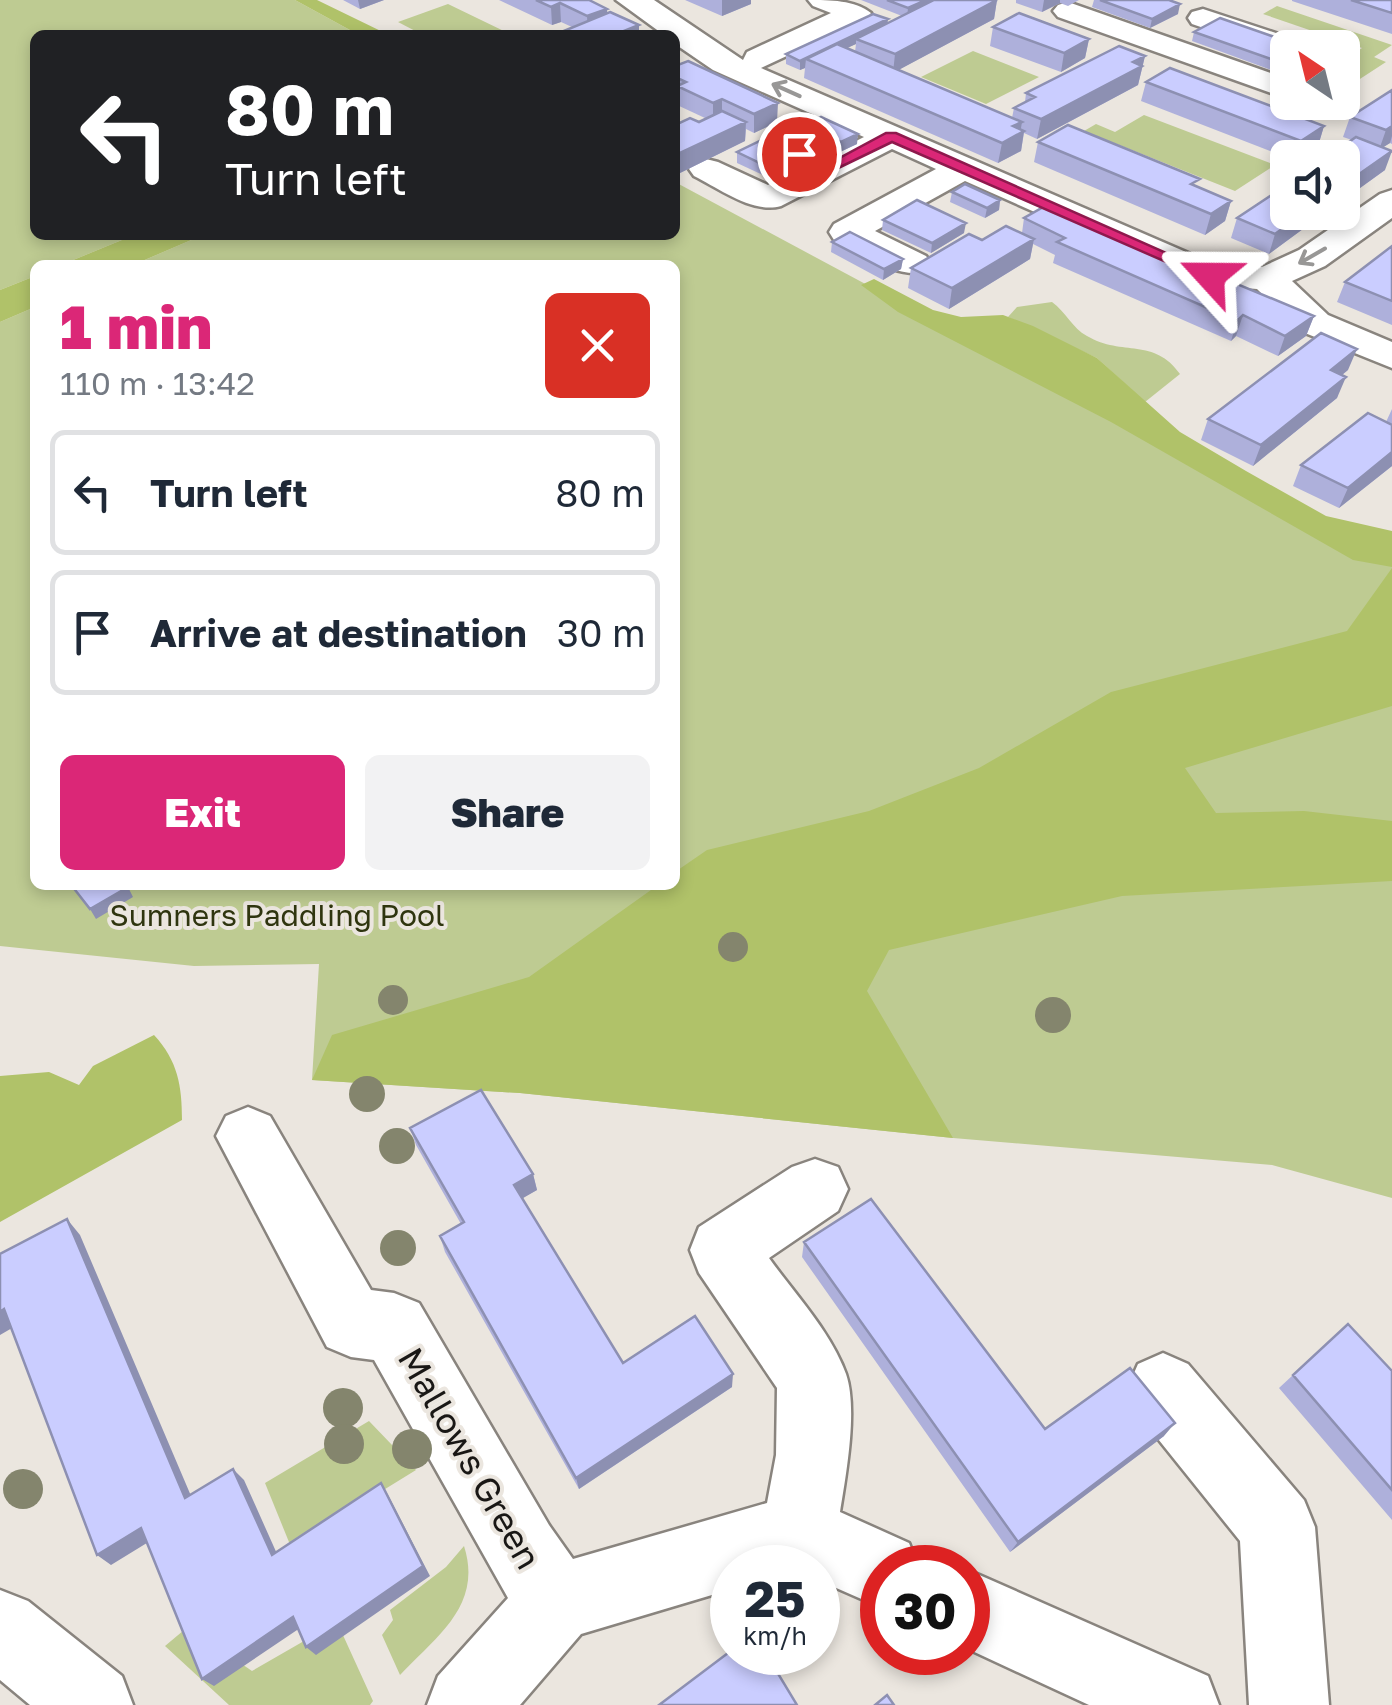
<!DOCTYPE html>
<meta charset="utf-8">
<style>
body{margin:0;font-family:"Golos Text",sans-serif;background:#f2f2f3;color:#1f2937;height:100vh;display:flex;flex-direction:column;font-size:38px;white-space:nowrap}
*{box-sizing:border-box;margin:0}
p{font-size:32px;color:#747a83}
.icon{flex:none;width:55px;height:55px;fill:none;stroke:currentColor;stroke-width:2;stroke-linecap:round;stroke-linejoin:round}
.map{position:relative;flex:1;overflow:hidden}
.sheet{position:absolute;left:30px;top:260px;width:650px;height:630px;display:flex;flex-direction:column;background:#fff;border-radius:15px;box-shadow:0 5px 15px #0003}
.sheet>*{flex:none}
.guide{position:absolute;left:30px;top:30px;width:650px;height:210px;border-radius:15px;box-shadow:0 5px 15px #0003;background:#202124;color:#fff;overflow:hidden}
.needle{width:65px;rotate:325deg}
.tools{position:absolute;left:1270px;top:30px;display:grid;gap:20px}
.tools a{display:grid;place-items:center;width:90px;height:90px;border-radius:15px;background:#fff;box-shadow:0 5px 15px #0003;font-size:50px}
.speed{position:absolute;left:710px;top:1545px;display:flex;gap:20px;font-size:50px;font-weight:700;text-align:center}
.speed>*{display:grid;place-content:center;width:130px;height:130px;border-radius:50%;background:#fff;box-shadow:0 5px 15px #0003;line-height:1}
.speed small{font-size:25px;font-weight:400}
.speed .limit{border:15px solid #d22;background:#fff;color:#111}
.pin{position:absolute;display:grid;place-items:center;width:85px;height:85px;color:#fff;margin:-42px;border:5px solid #fff;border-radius:50%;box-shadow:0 2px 10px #0007}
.me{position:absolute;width:110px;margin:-55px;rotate:294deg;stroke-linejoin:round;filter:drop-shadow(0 0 8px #0008)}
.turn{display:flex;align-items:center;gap:35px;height:210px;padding:0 30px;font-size:45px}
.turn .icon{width:130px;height:130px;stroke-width:2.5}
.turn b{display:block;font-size:70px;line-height:85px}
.round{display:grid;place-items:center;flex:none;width:105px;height:105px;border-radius:15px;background:#f2f2f3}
.head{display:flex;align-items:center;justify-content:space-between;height:170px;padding:0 30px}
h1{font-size:60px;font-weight:800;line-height:75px;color:#db2777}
.cta{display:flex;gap:20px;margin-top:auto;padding:20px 30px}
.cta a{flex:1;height:115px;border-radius:15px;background:#db2777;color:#fff;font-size:40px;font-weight:800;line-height:115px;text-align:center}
.cta a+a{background:#f2f2f3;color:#1f2937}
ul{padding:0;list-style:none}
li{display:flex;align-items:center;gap:30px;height:125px;margin:0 20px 15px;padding:0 10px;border:5px solid #e0e1e3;border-radius:15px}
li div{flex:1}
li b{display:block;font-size:38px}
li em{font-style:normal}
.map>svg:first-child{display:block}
.green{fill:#becb92}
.forest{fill:#b0c269}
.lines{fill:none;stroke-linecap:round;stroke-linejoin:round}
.minor-casing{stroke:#89847e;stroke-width:5}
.minor{fill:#fff;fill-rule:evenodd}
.tree{fill:#84856d}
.wall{fill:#aeb0db;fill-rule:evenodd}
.shaded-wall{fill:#8d90b2}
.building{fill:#cacdff;stroke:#8d90b2;stroke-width:2.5}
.oneway{stroke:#989796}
.route{fill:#db2777;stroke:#8e194d;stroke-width:2.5}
.labels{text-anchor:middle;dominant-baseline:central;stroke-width:8;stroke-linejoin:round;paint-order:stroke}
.park-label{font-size:30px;fill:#2f350f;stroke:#ebe6df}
.near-street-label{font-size:35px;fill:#191715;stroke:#ebe6df}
</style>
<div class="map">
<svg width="1392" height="1705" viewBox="0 0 1392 1705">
<rect width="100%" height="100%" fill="#ebe6df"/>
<!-- green -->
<path class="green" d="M0 0H295L359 35H35V235H134L61 265H35V276L0 290Z
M448 4 512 35H423L398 22Z
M1277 6 1392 45 1374 57 1386 62 1343 90V61L1362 48 1263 14Z
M973 51 1039 77 986 104 921 77Z
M1144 115 1275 165 1235 191 1084 131 1096 124 1115 132Z
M675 182 1392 566V1198L1272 1165 953 1138 520 1093 312 1080 319 964 194 966 0 946V322L35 307V885H675V265H133L203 235H675Z
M1052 302C1066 312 1072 328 1087 336 1123 357 1154 337 1180 374L1145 402 1097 358 1008 317 1017 307Z
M369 1421 416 1470 291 1547 265 1483Z
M464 1546C483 1605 437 1636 400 1675L382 1635 393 1620 390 1610 446 1567Z
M202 1615 236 1660 252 1671 337 1622 373 1701 370 1705H229L165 1646Z"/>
<!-- forest -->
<path class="forest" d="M295 0H317L389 35H359Z
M134 235H203L133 265H61Z
M35 276V307L0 322V290Z
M874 279 933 310 961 317 1003 315 1033 326 1097 358 1180 432 1246 471 1326 516 1392 531V567L1353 560 1111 422 898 312 861 285Z
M1392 568V706L1185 768 1216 813 1304 811 1392 821V881L1122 896 889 950 867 991 953 1138 520 1093 312 1080 332 1035 529 977 658 885H675V872L707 850 869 811 979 768 1111 692 1347 631Z
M154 1035C178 1061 182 1086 182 1120L0 1222V1076L49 1072 79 1085 93 1066Z"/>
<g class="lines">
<!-- minor casing -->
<g class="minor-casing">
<path id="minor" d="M616 0H654L743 60 747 52 831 13 813 6 808 0C830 0 855 0 871 13L866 19 761 68 1216 265 1262 267 1299 250 1380 194 1392 190V218L1325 266 1292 281 1328 315 1392 342V368L1300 331 1257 289 1197 284 965 181 875 231 926 256 932 264 926 272C896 279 861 253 834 240L829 232 834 224 936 169 892 149 781 206C753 214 720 189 694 176L689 169 694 162 706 159 718 162 768 185 864 137 713 70 675 44V35H664Z
M1068 2 1288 79V99L1058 17 1053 11 1058 5Z
M1203 9 1300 41 1304 48H1288V57L1192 24 1188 18 1192 12Z
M248 1107 270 1116 371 1290 394 1293 419 1303 549 1525 573 1559 767 1503 776 1455 777 1388 699 1273 690 1250 699 1227 792 1167 815 1159 838 1167 848 1189 838 1211 769 1258C794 1293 831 1332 846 1374 858 1409 846 1475 840 1512L909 1543 919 1568H882V1608L818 1580V1568H732V1589L581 1634 520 1705H427L438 1676 508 1598 374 1360 351 1357 327 1347 216 1136 226 1116Z
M1163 1353 1188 1364 1304 1500 1315 1527 1329 1705H1249L1240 1541 1138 1414 1127 1389 1138 1364Z
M968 1570 1208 1676 1219 1705H1089L968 1649Z
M0 1590 28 1601 122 1676 133 1705H30L0 1680Z"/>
</g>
<!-- minor -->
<use href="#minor" class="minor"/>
</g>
<!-- trees -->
<g class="tree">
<circle cx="733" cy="947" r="15"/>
<circle cx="393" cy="1000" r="15"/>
<circle cx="1053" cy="1015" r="18"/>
<circle cx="367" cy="1094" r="18"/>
<circle cx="397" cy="1146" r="18"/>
<circle cx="398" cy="1248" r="18"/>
<circle cx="343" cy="1408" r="20"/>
<circle cx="344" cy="1444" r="20"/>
<circle cx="412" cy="1449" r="20"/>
<circle cx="23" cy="1489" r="20"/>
</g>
<!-- wall -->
<path class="wall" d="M343 0H384L360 9Z
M499 0H589L607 13 572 27 561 22 552 25Z
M685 0H751V4L722 16Z
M861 0H997L994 19 898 70 1012 118 1014 108 1025 102 1026 93 1145 56 1138 85 1037 139 1024 133 1021 151 998 163 804 78 805 68 800 70 786 64V54L888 23 902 16ZM856 44 855 52 846 48Z
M1016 0H1079L1068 6 1060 3 1042 12 1016 3Z
M1094 0H1169L1178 14 1150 28 1092 7Z
M1292 0H1392V34L1292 1Z
M993 27 1089 39 1085 58 1061 72 990 46Z
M1194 32 1288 48V76L1192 41Z
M675 66 777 122 754 133 746 129 745 141 680 173 675 171V125L699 122 705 118 677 105V97L675 96Z
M1146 82 1324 126 1318 146 1299 158H1288L1141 101Z
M1392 90V144L1390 143 1383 147 1385 170 1342 201V158L1352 140 1343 137 1350 117Z
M805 126 857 144 840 152 804 136Z
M1038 142 1231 201 1225 221 1205 235 1034 162Z
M737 152 814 156 813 166 780 183 737 163Z
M952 192 1000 200 999 210 985 218 950 202Z
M1288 212H1326L1269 254 1231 238 1237 218Z
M1024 218 1314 316 1306 336 1278 356 1236 336 1231 341 1053 263 1055 255 1033 244 1030 259 949 309 908 288 911 268 982 240 1022 233Z
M883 220 964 233 931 253 882 230Z
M832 242 903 259 901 269 883 280 831 252Z
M1392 246V325L1337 302 1345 282Z
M1348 370 1342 375 1337 398 1253 466 1201 440 1208 419Z
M1392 409V466L1339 508 1293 486 1301 465 1386 422Z
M410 1128 533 1174 537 1190 522 1198 623 1363 732 1387 579 1489 445 1252 440 1236 461 1224 416 1145Z
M804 1242 1045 1429 1164 1436 1010 1552 802 1257Z
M1348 1324 1392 1371V1520L1279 1388Z"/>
<!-- shaded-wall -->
<path class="shaded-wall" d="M358 0H384L360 9Z
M722 0H751V4L722 16Z
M926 0H933L907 18 908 8Z
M997 0 994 19 893 73 895 54Z
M1044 0H1060V3L1042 12Z
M560 3 561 22 552 25 551 7Z
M1180 4 1178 14 1150 28 1152 19Z
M607 9 608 27 588 35 587 16Z
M888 19 887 29 856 39V44L815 63 806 59 805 68 800 70V61Z
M639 25V35H614Z
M1089 39 1085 58 1061 72 1064 53Z
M1145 56 1138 85 1037 139 1041 119Z
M722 99V118L713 122V103Z
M778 103 777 122 754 133V114Z
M746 122 745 141 680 173V153Z
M1022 122 1020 134 1024 131 1021 151 998 163 1002 143 1013 126Z
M1324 126 1318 146 1299 158H1295L1301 141Z
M1392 126V136L1390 143 1379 150 1386 130Z
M858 134 857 144 840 152 841 142Z
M1392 151 1385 170 1342 201V186Z
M814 156 813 166 780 183V173Z
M1000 200 999 210 985 218 987 208Z
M1231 201 1225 221 1205 235 1211 214Z
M1305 212H1326L1269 254 1275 234Z
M966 223 964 233 931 253 932 243Z
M1034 239 1030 259 949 309 952 288Z
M903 259 901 269 883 280 884 269Z
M1243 315 1236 336 1231 341 1237 321Z
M1314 316 1306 336 1278 356 1285 336Z
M1357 349 1348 370 1322 391 1331 370Z
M1346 377 1337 398 1253 466 1261 445Z
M1392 452V466L1339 508 1348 488Z
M128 887 133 897 96 919 90 909Z
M533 1174 537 1190 518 1201 514 1185Z
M67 1219 80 1235 197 1510 185 1498Z
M4 1309 19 1324 0 1335V1312Z
M733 1374 732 1387 579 1489 576 1478Z
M1175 1423 1164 1436 1010 1552 1018 1542Z
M233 1469 244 1480 282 1565 272 1555Z
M381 1483 388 1495 430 1576 316 1655 306 1647Z
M141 1528 155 1538 111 1565 97 1555Z
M293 1617 303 1626 214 1686 202 1679Z"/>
<!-- building -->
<path class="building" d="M536 0H589L607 9 587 16 560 3 551 7Z
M887 0H926L908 8Z
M934 0H997L895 54 856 39Z
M1100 0H1169L1180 4 1152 19Z
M1351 0H1392V13Z
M610 12 639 25 614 35H554Z
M1019 13 1089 39 1064 53 993 27Z
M873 14 888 19 800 61 786 54Z
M1220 18 1306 48H1288V65L1194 32Z
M837 44 1022 122 1013 126 1024 131 1002 143 806 59Z
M1119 46 1145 56 1133 62 1142 66 1041 119 1014 108 1035 97 1026 93Z
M688 61 778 103 754 114 722 99 713 103 677 86 686 82 675 77V66Z
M1170 68 1324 126 1301 141 1146 82Z
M1392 90V126L1386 130 1350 117Z
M722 111 746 122 680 153 675 151V125L690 118 699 122Z
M821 117 858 134 841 142 805 126Z
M1068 125 1200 179 1191 184 1231 201 1211 214 1038 142Z
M770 136 814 156 780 173 737 152Z
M1356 137 1392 151 1342 186V158H1326Z
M965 184 1000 200 987 208 952 192Z
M1288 184V212H1305L1275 234 1237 218Z
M917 200 966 223 932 243 883 220Z
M1047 205 1314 316 1285 336 1243 315 1237 321 1057 242 1065 238 1024 218Z
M1006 226 1034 239 952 288 911 268 969 234 982 240Z
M850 232 903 259 884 269 832 242Z
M1392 246V301L1345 282Z
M1321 333 1357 349 1331 370 1346 377 1261 445 1208 419Z
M1368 413 1392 425V452L1348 488 1301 465Z
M74 885H126L128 887 90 909 72 886Z
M481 1090 533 1174 514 1185 623 1363 695 1316 733 1374 576 1478 440 1236 464 1222 410 1128Z
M871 1199 1045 1429 1130 1368 1175 1423 1018 1542 804 1242Z
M67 1219 185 1498 233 1469 272 1555 381 1483 423 1566 306 1647 293 1617 202 1679 141 1528 97 1555 4 1309 0 1312V1254Z
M1348 1324 1392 1371V1490L1293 1375Z
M732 1650V1652H765L797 1705H659Z
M887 1695 894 1705H875Z"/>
<!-- one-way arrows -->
<defs><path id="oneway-shaft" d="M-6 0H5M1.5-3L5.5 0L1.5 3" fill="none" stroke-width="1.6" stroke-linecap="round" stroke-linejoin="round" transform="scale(2.5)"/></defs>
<g class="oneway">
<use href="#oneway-shaft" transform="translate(786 90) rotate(-156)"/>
<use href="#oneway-shaft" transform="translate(1312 256) rotate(150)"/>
</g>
<!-- route -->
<path class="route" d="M886 133H896L1218 276 1205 279 892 142 830 172 792 154 799 149 830 163Z"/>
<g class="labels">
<!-- park labels -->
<g class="park-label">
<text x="277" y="915">Sumners Paddling Pool</text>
</g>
<!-- near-street labels -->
<g class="near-street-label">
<text transform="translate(470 1458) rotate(60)">Mallows Green</text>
</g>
</g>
</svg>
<div class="tools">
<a><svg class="needle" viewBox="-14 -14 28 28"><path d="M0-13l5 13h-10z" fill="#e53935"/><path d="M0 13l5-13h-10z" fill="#747a83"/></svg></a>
<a><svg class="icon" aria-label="sound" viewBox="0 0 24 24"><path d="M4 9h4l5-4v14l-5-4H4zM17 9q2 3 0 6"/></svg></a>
</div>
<div class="speed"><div>25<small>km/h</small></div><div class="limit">30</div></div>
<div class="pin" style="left:799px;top:154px;background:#d93025"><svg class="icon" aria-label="arrive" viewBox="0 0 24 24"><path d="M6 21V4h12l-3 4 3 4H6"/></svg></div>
<svg class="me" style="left:1210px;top:276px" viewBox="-20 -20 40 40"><path d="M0-17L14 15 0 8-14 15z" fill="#db2777" stroke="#fff" stroke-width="4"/></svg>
<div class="guide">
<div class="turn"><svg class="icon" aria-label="left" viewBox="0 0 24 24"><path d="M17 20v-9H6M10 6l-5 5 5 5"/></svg><div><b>80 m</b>Turn left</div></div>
</div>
<section class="sheet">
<div class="head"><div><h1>1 min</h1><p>110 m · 13:42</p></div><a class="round" style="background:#d93025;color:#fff"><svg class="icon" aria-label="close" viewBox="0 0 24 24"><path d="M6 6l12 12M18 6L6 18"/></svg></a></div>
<ul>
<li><svg class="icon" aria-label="left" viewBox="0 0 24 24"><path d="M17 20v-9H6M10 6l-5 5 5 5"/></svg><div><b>Turn left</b></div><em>80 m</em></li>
<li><svg class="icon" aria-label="arrive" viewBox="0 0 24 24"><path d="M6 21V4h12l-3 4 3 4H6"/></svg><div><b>Arrive at destination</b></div><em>30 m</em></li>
</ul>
<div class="cta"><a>Exit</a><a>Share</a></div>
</section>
</div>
